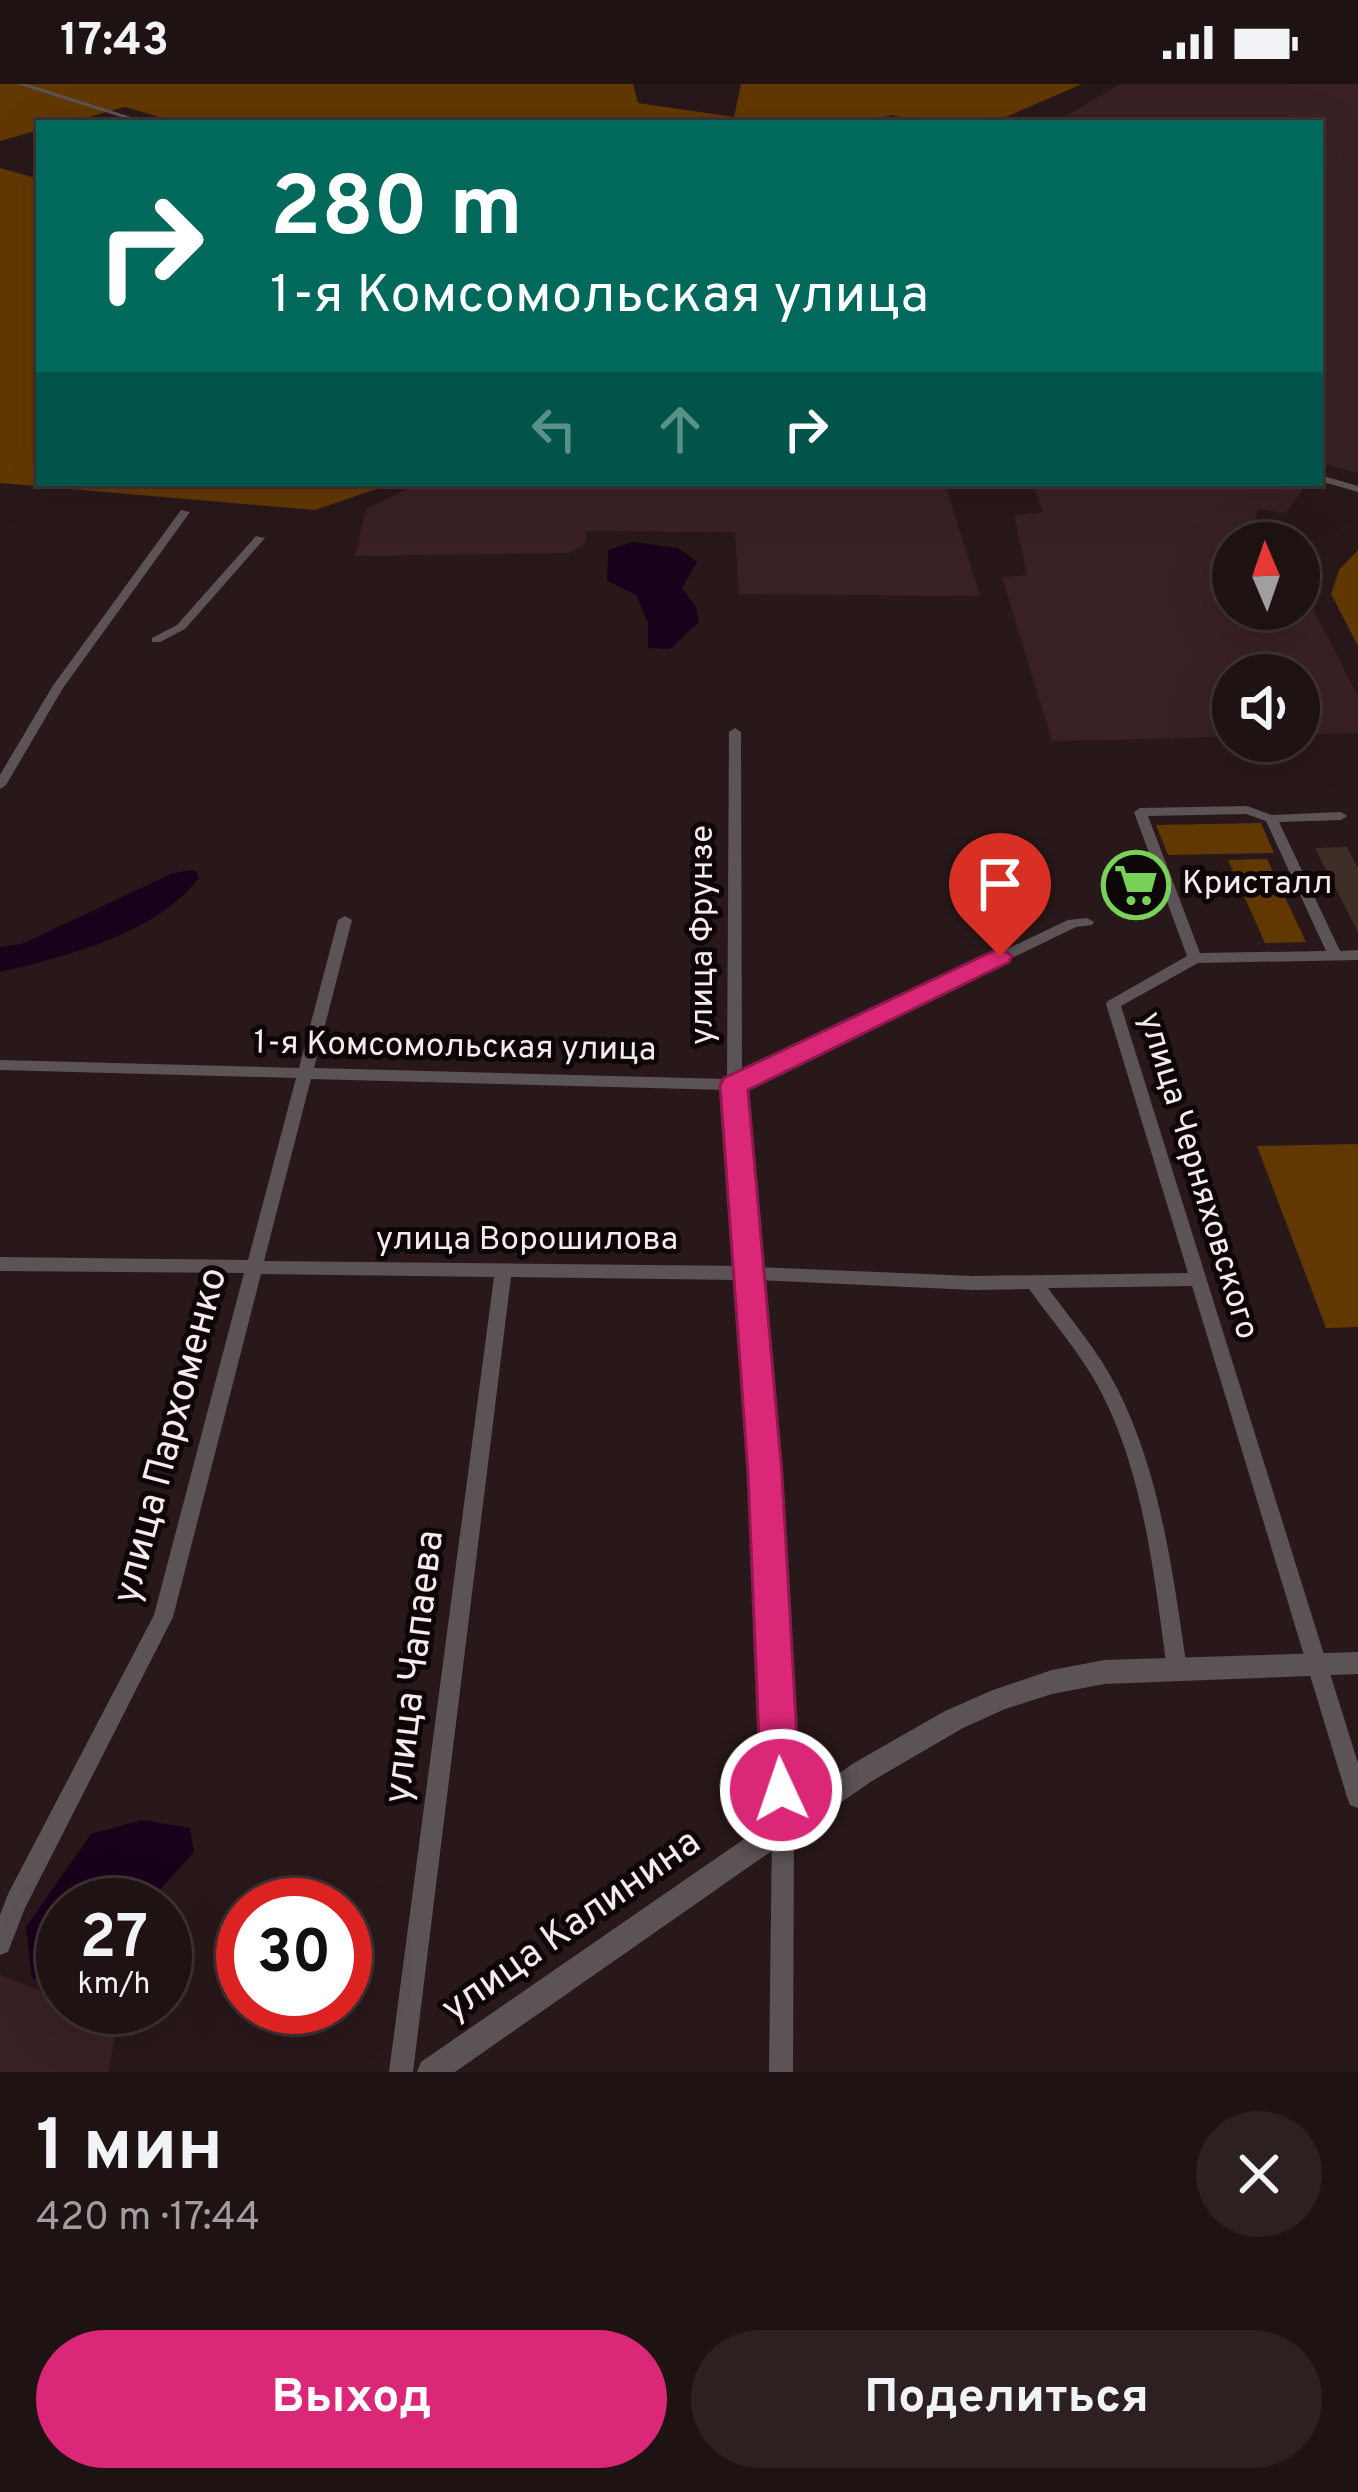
<!DOCTYPE html>
<html lang="ru">
<meta charset="utf-8">
<style>
body{margin:0;font-family:Overpass,sans-serif;background:#2c2021;color:#f1f3f6;height:100vh;display:flex;flex-direction:column;font-size:45px;white-space:nowrap}
*{box-sizing:border-box;margin:0}
p{font-size:39px;color:#a19ea0}
.icon{flex:none;width:66px;height:66px;fill:none;stroke:currentColor;stroke-width:2;stroke-linecap:round;stroke-linejoin:round}
.map{position:relative;height:1988px;overflow:hidden}
.details{display:flex;flex-direction:column;background:#1f1213;flex:1}
.details>*{flex:none}
.top-card{position:absolute;left:36px;top:36px;width:1287px;height:366px;border-radius:0px;box-shadow:0 12px 48px #0002,0 0 0 3px #3c3233;background:#00695c;color:#fff;overflow:hidden}
.needle{width:78px;rotate:358deg}
.fabs{position:absolute;left:1212px;top:438px;display:grid;gap:24px}
.fabs a{display:grid;place-items:center;width:108px;height:108px;border-radius:50%;background:#1f1213;box-shadow:0 12px 48px #0002,0 0 0 3px #3c3233;font-size:60px}
.speed{position:absolute;left:36px;top:1794px;display:flex;gap:24px;font-size:60px;font-weight:700;text-align:center}
.speed>*{display:grid;place-content:center;width:156px;height:156px;border-radius:50%;background:#1f1213;box-shadow:0 12px 48px #0002,0 0 0 3px #3c3233;line-height:1}
.speed small{font-size:30px;font-weight:400}
.speed .limit{border:18px solid #d22;background:#fff;color:#111}
.pin{position:absolute;display:grid;place-items:center;width:102px;height:102px;color:#fff;margin:-123px -51px;border-radius:50% 50% 50% 0;rotate:-45deg;box-shadow:0 0 12px #0007}
.pin .icon{rotate:45deg}
.me{position:absolute;width:132px;margin:-66px;rotate:357deg;stroke-linejoin:round;filter:drop-shadow(0 0 9px #0008)}
.turn{display:flex;align-items:center;gap:42px;height:252px;padding:0 36px;font-size:54px}
.turn .icon{width:156px;height:156px;stroke-width:2.5}
.turn b{display:block;font-size:84px;line-height:102px}
.lanes{display:flex;align-items:center;height:114px;padding:0 36px;background:#0003;justify-content:center;gap:60px;direction:ltr}
.lanes .off{opacity:.35}
.round{display:grid;place-items:center;flex:none;width:126px;height:126px;border-radius:63px;background:#2c2021}
.overview{display:flex;align-items:center;justify-content:space-between;height:204px;padding:0 36px}
h1{font-size:72px;font-weight:700;line-height:90px}
.action{display:flex;gap:24px;margin-top:auto;padding:24px 36px}
.action a{flex:1;height:138px;border-radius:72px;background:#db2777;color:#fff;font-size:48px;font-weight:700;line-height:138px;text-align:center}
.action a+a{background:#2c2021;color:#f1f3f6}
.status{display:flex;justify-content:space-between;align-items:center;height:84px;padding:0 60px;background:#1f1213;direction:ltr}
.status svg{height:33px;fill:currentColor}
.map>svg:first-child{display:block}
.built{fill:#392123}
.green{fill:#623802}
.water{fill:#19001b}
.building{fill:#3f2e28}
.lines{fill:none;stroke-linecap:round;stroke-linejoin:round}
.minor{fill:#5c5357;fill-rule:evenodd}
.tertiary{fill:#5c5357;fill-rule:evenodd}
.route{fill:#db2777;stroke:#8e194d;stroke-width:3}
.labels{text-anchor:middle;dominant-baseline:central;stroke-width:10;stroke-linejoin:round;paint-order:stroke}
.poi-label{font-size:33px;fill:#f6eaea;stroke:#0d0606;text-anchor:start}
.street-label{font-size:33px;fill:#f6eaea;stroke:#0d0606}
.near-street-label{font-size:39px;fill:#f6eaea;stroke:#0d0606}
</style>
<div class="status"><b>17:43</b><svg viewBox="0 0 49 12"><path d="M0 12V9h3v3zM5 12V6h3v6zM10 12V3h3v9zM15 12V0h3v12zM26 1h20v11H26zM47 4h2v5h-2z"/></svg></div>
<div class="map">
<svg width="1358" height="1988" viewBox="0 0 1358 1988">
<rect width="100%" height="100%" fill="#291819"/>
<!-- built -->
<path class="built" d="M1120 0H1358V389L1320 379V39H1079L1061 35Z
M419 399H945L980 512 739 510 735 448 586 447 585 460 570 469 355 472 366 425Z
M1032 399H1289L1304 404 1286 429 1258 425 1253 444 1262 459H1233V525H1299V498L1358 612V649L1299 651V591H1233V653L1052 657 1002 493 1027 491 1014 431 1043 428Z
M0 1891 63 1916V1923H122L108 1988H0Z"/>
<!-- green -->
<path class="green" d="M0 0H633L638 19 734 33 741 0H1082L992 39H914L893 31 852 39H180L125 23 66 39H39V46L0 57Z
M0 84 39 95V399H394L315 426 0 399Z
M1358 466V562L1331 510 1339 486Z
M1261 739 1274 769 1168 771 1156 741Z
M1267 775 1306 858 1265 859 1228 776Z
M1358 1060V1243L1326 1244 1257 1062Z"/>
<!-- water -->
<path class="water" d="M633 458 678 464 697 478 682 504 696 523 699 538 670 565 648 564V539L636 511 607 497 608 466Z
M195 786 199 794C156 850 67 872 0 888V863L22 860 173 789Z
M142 1736 190 1744 194 1768 146 1821H63V1905L32 1894 26 1843 91 1750Z"/>
<!-- building -->
<path class="building" d="M1347 763 1358 784V848L1315 764Z"/>
<g class="lines">
<!-- minor -->
<path class="minor" d="M17 0H27L150 39H140Z
M1320 391 1358 402V408L1320 397Z
M181 426 190 428 63 604 6 701 0 705V691L52 603Z
M256 452 265 454 185 545 160 558H152V554L177 541Z
M735 644 741 648 742 991 1068 836 1087 834 1094 838 1092 841 1076 843 742 1004 757 1183 973 1192 1188 1189 1106 920 1108 917 1187 872 1134 728 1140 724 1247 722 1272 731 1341 728 1347 732 1341 736 1279 738 1340 867 1358 866V876L1198 879 1121 922 1358 1679V1724L1350 1721 1347 1713 1192 1202 1048 1204C1072 1237 1099 1268 1117 1304 1161 1391 1173 1490 1187 1585L1184 1592 1177 1595 1170 1592 1167 1585C1154 1491 1144 1389 1099 1304 1080 1269 1053 1238 1029 1205L973 1206 758 1196 774 1391 794 1745 793 1988H769L772 1745 756 1391 741 1196 511 1193 413 1988H389L494 1193 261 1190 173 1533 25 1824 8 1868 0 1871V1831L8 1810 154 1531 244 1189 0 1187V1173L248 1176 296 994 0 986V976L299 984 338 836 345 832 352 836 314 984 727 995 729 648ZM1246 730 1266 737 1326 867 1200 869 1148 732ZM311 995 727 1006 740 1182 264 1177Z"/>
<!-- tertiary -->
<path class="tertiary" d="M1358 1568V1590L1104 1600 1052 1610 1005 1625 963 1644 872 1697 455 1988H417L421 1978 854 1679 945 1627 993 1606 1052 1586 1104 1576Z"/>
</g>
<!-- route -->
<path class="route" d="M1000 864 1012 872 1009 878 748 1006 782 1390 800 1706 794 1719 781 1725 767 1719 761 1706 748 1390 720 1001 724 994Z"/>
<!-- icons -->
<defs>
<g id="supermarket-ring" transform="scale(3.45)"><circle r="9.5" fill="#0d0606" stroke="#7ad157" stroke-width="1.5"/><path d="M-6-5.5h2.5l.6 2H6L4.5 2H-2.5L-4.4-4H-6ZM-1.5 3.2a1.3 1.3 0 1 0 .1 0ZM3 3.2a1.3 1.3 0 1 0 .1 0Z" fill="#7ad157"/></g>
</defs>
<g fill-rule="evenodd">
<use href="#supermarket-ring" x="1136" y="801"/>
</g>
<g class="labels">
<!-- poi labels -->
<g class="poi-label">
<text x="1182" y="801">Кристалл</text>
</g>
<!-- street labels -->
<g class="street-label">
<text transform="translate(704 851) rotate(-90)">улица Фрунзе</text>
<text transform="translate(455 964) rotate(1)">1-я Комсомольская улица</text>
<text transform="translate(1197 1092) rotate(73)">улица Черняховского</text>
<text x="527" y="1157">улица Ворошилова</text>
</g>
<!-- near-street labels -->
<g class="near-street-label">
<text transform="translate(172 1352) rotate(-75)">улица Пархоменко</text>
<text transform="translate(416 1583) rotate(-83)">улица Чапаева</text>
<text transform="translate(572 1843) rotate(-35)">улица Калинина</text>
</g>
</g>
</svg>
<div class="fabs">
<a><svg class="needle" viewBox="-14 -14 28 28"><path d="M0-13l5 13h-10z" fill="#e53935"/><path d="M0 13l5-13h-10z" fill="#a19ea0"/></svg></a>
<a><svg class="icon" aria-label="sound" viewBox="0 0 24 24"><path d="M4 9h4l5-4v14l-5-4H4zM17 9q2 3 0 6"/></svg></a>
</div>
<div class="speed"><div>27<small>km/h</small></div><div class="limit">30</div></div>
<div class="pin" style="left:1000px;top:872px;background:#d93025"><svg class="icon" aria-label="arrive" viewBox="0 0 24 24"><path d="M6 21V4h12l-3 4 3 4H6"/></svg></div>
<svg class="me" style="left:781px;top:1706px" viewBox="-20 -20 40 40"><circle r="17" fill="#db2777" stroke="#fff" stroke-width="3"/><path d="M0-11L8 9 0 5-8 9z" fill="#fff"/></svg>
<div class="top-card">
<div class="turn"><svg class="icon" aria-label="right" viewBox="0 0 24 24"><path d="M7 20v-9h11M14 6l5 5-5 5"/></svg><div><b>280 m</b>1-я Комсомольская улица</div></div>
<div class="lanes"><svg class="icon off" aria-label="left" viewBox="0 0 24 24"><path d="M17 20v-9H6M10 6l-5 5 5 5"/></svg><svg class="icon off" aria-label="ahead" viewBox="0 0 24 24"><path d="M12 20V5M6 11l6-6 6 6"/></svg><svg class="icon" aria-label="right" viewBox="0 0 24 24"><path d="M7 20v-9h11M14 6l5 5-5 5"/></svg></div>
</div>
</div>
<section class="details">
<div class="overview"><div><h1>1 мин</h1><p>420 m · 17:44</p></div><a class="round"><svg class="icon" aria-label="close" viewBox="0 0 24 24"><path d="M6 6l12 12M18 6L6 18"/></svg></a></div>
<div class="action"><a>Выход</a><a>Поделиться</a></div>
</section>
